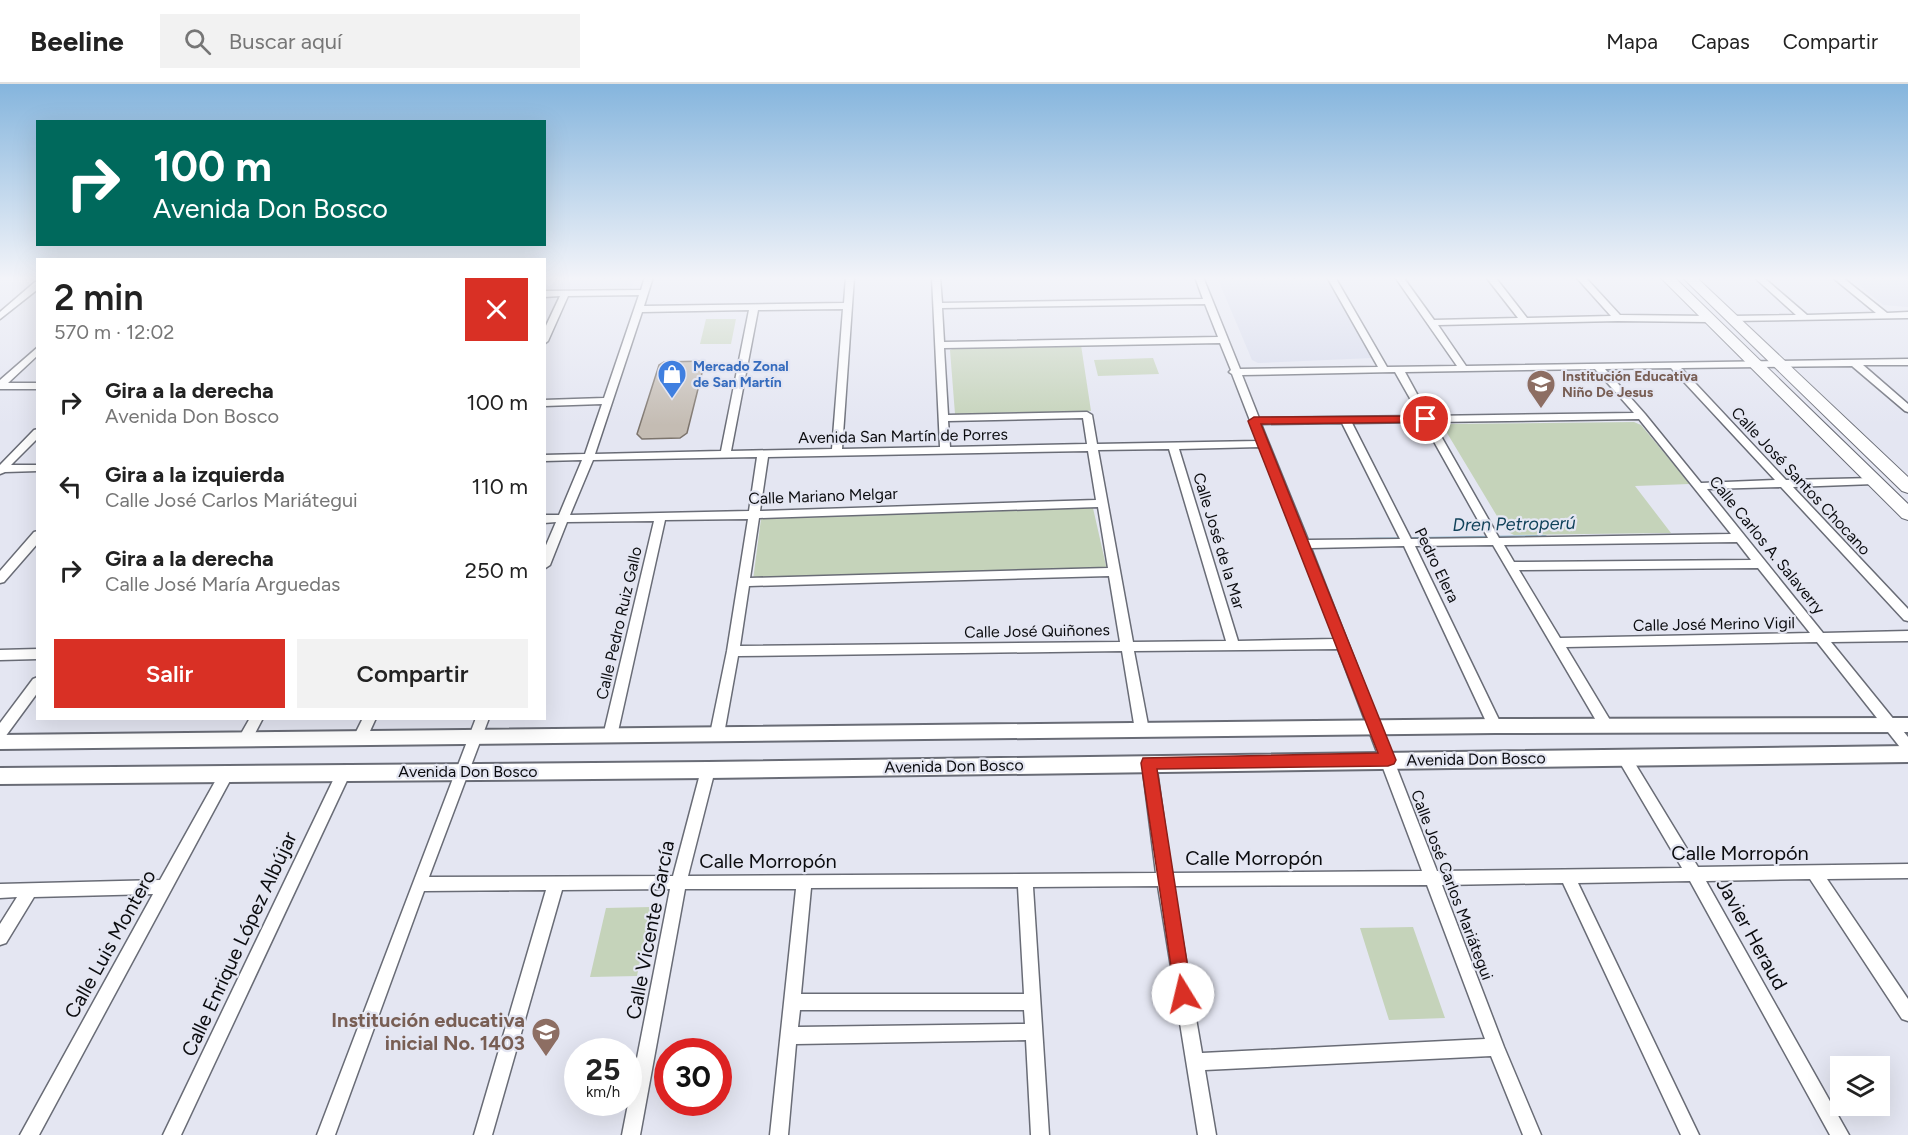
<!DOCTYPE html>
<html lang="es">
<meta charset="utf-8">
<style>
body{margin:0;font-family:Figtree,sans-serif;background:#f2f2f2;color:#222;height:100vh;display:flex;flex-direction:column;font-size:22px;white-space:nowrap}
*{box-sizing:border-box;margin:0}
p{font-size:20px;color:#767676}
.icon{flex:none;width:33px;height:33px;fill:none;stroke:currentColor;stroke-width:2;stroke-linecap:round;stroke-linejoin:round}
.map{position:relative;flex:1;overflow:hidden}
.drawer{position:absolute;left:36px;top:174px;width:510px;height:462px;display:flex;flex-direction:column;background:#fff;border-radius:0px;box-shadow:0 6px 24px #0002}
.drawer>*{flex:none}
.guide{position:absolute;left:36px;top:36px;width:510px;height:126px;border-radius:0px;box-shadow:0 6px 24px #0002;background:#00695c;color:#fff;overflow:hidden}
.buttons{position:absolute;left:1830px;top:972px;display:grid;gap:12px}
.buttons a{display:grid;place-items:center;width:60px;height:60px;border-radius:0px;background:#fff;box-shadow:0 6px 24px #0002;font-size:30px}
.speed{position:absolute;left:564px;top:954px;display:flex;gap:12px;font-size:30px;font-weight:700;text-align:center}
.speed>*{display:grid;place-content:center;width:78px;height:78px;border-radius:50%;background:#fff;box-shadow:0 6px 24px #0002;line-height:1}
.speed small{font-size:15px;font-weight:400}
.speed .limit{border:9px solid #d22;background:#fff;color:#111}
.pin{position:absolute;display:grid;place-items:center;width:51px;height:51px;color:#fff;margin:-26px;border:3px solid #fff;border-radius:50%;box-shadow:0 2px 6px #0007}
.me{position:absolute;width:66px;margin:-33px;rotate:351deg;stroke-linejoin:round;filter:drop-shadow(0 0 4px #0008)}
.turn{display:flex;align-items:center;gap:21px;height:126px;padding:0 18px;font-size:27px}
.turn .icon{width:78px;height:78px;stroke-width:2.5}
.turn b{display:block;font-size:42px;line-height:51px}
.round{display:grid;place-items:center;flex:none;width:63px;height:63px;border-radius:0px;background:#f2f2f2}
.head{display:flex;align-items:center;justify-content:space-between;height:102px;padding:0 18px}
h1{font-size:36px;font-weight:600;line-height:45px}
.button{display:flex;gap:12px;margin-top:auto;padding:12px 18px}
.button a{flex:1;height:69px;border-radius:0px;background:#d93025;color:#fff;font-size:24px;font-weight:600;line-height:69px;text-align:center}
.button a+a{background:#f2f2f2;color:#222}
ul{padding:0;list-style:none}
li{display:flex;align-items:center;gap:18px;height:84px;padding:0 18px}
li div{flex:1}
li b{display:block;font-size:22px}
li em{font-style:normal}
header{display:flex;align-items:center;gap:36px;box-sizing:border-box;height:84px;padding:0 30px;background:#fff;border-bottom:2px solid #e0e0e0}
header strong{font-size:28px}
nav{display:flex;gap:33px;margin-inline-start:auto;font-size:21px}
.search{width:420px;height:54px;background:#f2f2f2;display:flex;align-items:center;gap:15px;box-sizing:border-box;padding:0 21px;border-radius:0px;color:#767676;font-size:22px}
.map>svg:first-child{display:block}
.built{fill:#d6daec}
.green{fill:#c5d3ba}
.lines{fill:none;stroke-linecap:round;stroke-linejoin:round}
.stream{stroke:#91b6cc;stroke-width:4}
.building{fill:#c4bcb3;stroke:#7c746c;stroke-width:1.5}
.minor-casing{stroke:#696c76;stroke-width:3}
.tertiary-casing{stroke:#696c76;stroke-width:4}
.primary-casing{stroke:#696c76;stroke-width:2}
.minor{fill:#fff;fill-rule:evenodd}
.tertiary{fill:#fff;fill-rule:evenodd}
.primary{fill:#fff;fill-rule:evenodd}
.route{fill:#d93025;stroke:#8d1f18;stroke-width:1.5}
.labels{text-anchor:middle;dominant-baseline:central;stroke-width:4.5;stroke-linejoin:round;paint-order:stroke}
.far-shop-label{font-size:14px;font-weight:bold;fill:#366cbe;stroke:#e4e6f2;text-anchor:start}
.far-education-label{font-size:14px;font-weight:bold;fill:#785e54;stroke:#e4e6f2;text-anchor:start}
.street-label{font-size:16px;fill:#0b0c0f;stroke:#e4e6f2}
.water-label{font-size:18px;font-style:italic;fill:#11425a;stroke:#e4e6f2}
.near-street-label{font-size:20px;fill:#0b0c0f;stroke:#e4e6f2}
.near-education-label{font-size:20px;font-weight:bold;fill:#785e54;stroke:#e4e6f2;text-anchor:end}
</style>
<header>
<strong>Beeline</strong>
<div class="search"><svg class="icon" aria-label="search" viewBox="0 0 24 24"><circle cx="10" cy="10" r="6"/><path d="M15 15l6 6"/></svg>Buscar aquí</div>
<nav><a>Mapa</a><a>Capas</a><a>Compartir</a></nav>
</header>
<div class="map">
<svg width="1908" height="1051" viewBox="0 0 1908 1051">
<rect width="100%" height="100%" fill="#e4e6f2"/>
<!-- built -->
<path class="built" d="M544 193H636L632 203 545 205Z
M1217 193H1327L1372 274 1258 279 1252 276Z
M1849 193H1908V223L1883 221Z"/>
<!-- green -->
<path class="green" d="M706 235H736L731 260H700Z
M1081 261 1091 327 955 330 950 266 955 264Z
M1153 274 1159 290 1098 292 1094 276Z
M1634 338 1641 341 1690 400 1635 402 1671 449 1514 451 1506 447 1444 344 1447 340Z
M1093 424 1107 486 753 496 761 435Z
M651 823 637 892 590 893 606 824Z
M1413 843 1445 934 1389 936 1360 844Z"/>
<g class="lines">
<!-- stream -->
<path class="stream" d="M1352 456 1545 453"/>
</g>
<!-- building -->
<path class="building" d="M705 277 687 349 680 354 642 355 637 350 659 281 664 278Z"/>
<g class="lines">
<!-- minor casing -->
<g class="minor-casing">
<path id="minor" d="M645 193H653L644 222 844 219 846 193H854L842 365 940 363 932 193H940L942 219 1203 215 1195 193H1203L1240 285 1378 283 1327 193H1335L1387 283 1457 282 1395 193H1403L1434 236 1518 234 1486 193H1495L1527 234 1611 232 1576 193H1585L1620 231 1708 232 1712 235 1708 238 1618 237 1438 241 1466 282 1908 275V281H1863L1908 320V328L1905 327 1852 282 1681 284 1786 396 1874 394 1879 397 1874 400 1793 403 1908 525V537L1904 536 1781 403 1707 405 1823 549 1908 547V557L1831 558 1908 653V668L1903 667 1817 558 1566 563 1613 641 1611 645 1606 646 1601 645 1493 461 1415 462 1502 642 1500 646 1495 647 1490 646 1404 462 1311 464 1437 787 1682 784 1616 672 1618 668 1623 666 1628 668 1698 783 1908 780V794L1827 795 1908 915V937L1902 935 1810 795 1706 797 1849 1051H1830L1690 797 1578 799 1699 1051H1681L1563 799 1442 801 1504 963 1541 1051H1523L1491 972 1205 986 1216 1051H1198L1158 802 1033 803 1049 1051H1031L1026 956 796 960 788 1051H770L796 805H685L640 1051H622L670 805 562 806 492 1051H474L546 806 424 807 335 1051H317L476 634H489L429 793 673 792 701 686 703 682 708 680 713 682 715 686 688 792 1156 789 1142 679 1144 675 1149 673 1154 675 1156 679 1171 789 1422 787 1338 565 1134 567 1149 646 1147 650 1142 651 1137 650 1135 646 1122 567 738 572 724 650 722 654 717 655 712 654 710 650 727 567 748 435 665 436 617 652 615 656 610 657 605 656 603 652 654 437 567 438 550 481 544 485V466L556 438 544 439V431H559L582 376 544 377V371L585 370 602 320 544 322V316L604 314 639 211 568 212 548 257 544 260V246L560 212 544 213V207L641 206ZM1205 220 1218 253 944 258 942 224ZM843 225 832 365 731 367 758 226ZM749 226 721 367 595 370 642 228ZM1220 259 1231 286 1229 288 1232 290 1258 357 1097 360 1092 331 1087 328 948 331 944 264ZM1671 284 1775 396 1701 399 1645 330 1605 285ZM1595 285 1634 329 1429 332 1405 288ZM1395 288 1420 332 1259 334 1242 291ZM1083 334 1087 360 950 363 948 337ZM1639 335 1731 450 1499 454 1433 338ZM1423 338 1488 454 1411 455 1352 339ZM1342 339 1400 455 1308 456 1261 340ZM1260 363 1335 555 1238 557 1179 365ZM1169 365 1226 557 1133 558 1098 366ZM1088 367 1096 416 760 427 768 373ZM757 373 749 427 570 431 593 376ZM1098 423 1108 484 750 494 759 434ZM1737 458 1751 476 1514 478 1504 461ZM1758 484 1810 549 1560 554 1519 486ZM1109 492 1120 558 740 562 749 502ZM1427 801 1485 955 1202 969 1173 802ZM1018 803 1024 910H801L811 804ZM800 926H1024L1025 940 798 943Z
M1754 193H1763L1807 231 1876 229 1832 193H1842L1887 229 1908 228V234L1729 237V233L1732 232 1796 231Z
M35 198H38V205L0 235V228Z
M38 263V271L8 299H38V305H0V296Z
M38 345V354L11 381H38V387L5 388 0 390V381L34 346Z
M38 447V459L4 498 0 499V487L34 448Z
M38 565V575L0 576V566Z
M38 593V608L5 653 0 654V639L33 595Z
M250 634H263L250 659 245 660 240 659 238 655Z
M363 634H376L365 658 360 659 355 658 353 654Z
M344 682 349 684 351 688 181 1051H163L337 688 339 684Z
M227 683 232 685 234 689 232 693 39 1051H20L153 810 34 813 6 859 0 861V840L17 813 0 814V800L160 796 222 685Z"/>
</g>
<!-- tertiary casing -->
<g class="tertiary-casing">
<path id="tertiary" d="M1908 634V648L1495 649 0 665V651L1495 635Z
M1908 662V678L708 694 0 700V684L708 678Z"/>
</g>
<!-- primary casing -->
<g class="primary-casing">
<path id="primary" d="M1660 193H1674L1908 420V436L1902 434Z
M1682 193H1696L1908 393V409L1902 407Z"/>
</g>
<!-- minor -->
<use href="#minor" class="minor"/>
<!-- tertiary -->
<use href="#tertiary" class="tertiary"/>
<!-- primary -->
<use href="#primary" class="primary"/>
</g>
<!-- sky -->
<linearGradient id="sky" x2="0" y2="1"><stop stop-color="#85b5dd"/><stop offset="0.57" stop-color="#f3f4f9"/><stop offset="1" stop-color="#f3f4f9" stop-opacity="0"/></linearGradient>
<rect width="1908" height="341" fill="url(#sky)"/>
<!-- route -->
<path class="route" d="M1426 332 1432 335 1430 338 1261 340 1396 676 1394 680 1388 682 1157 685 1192 910 1190 916 1183 919 1176 916 1141 679 1143 674 1378 669 1248 337 1254 333Z"/>
<!-- icons -->
<defs>
<g id="shop-pin" transform="scale(1.5)"><path d="M0 17L-7.5 6A9.5 9.5 0 1 1 7.5 6Z" fill="#3f7fe0" stroke="#e4e6f2"/><path d="M-5-2.5h2.3a2.7 3.5 0 0 1 5.4 0H5L5.5 6h-11ZM-1.5-2.5h3a1.5 2.3 0 0 0-3 0Z" fill="#fff"/></g>
<g id="school-pin" transform="scale(1.5)"><path d="M0 17L-7.5 6A9.5 9.5 0 1 1 7.5 6Z" fill="#8d6e63" stroke="#e4e6f2"/><path d="M0-5L7-2L0 1L-7-2ZM-4 1L0 2.5L4 1V4Q0 6-4 4Z" fill="#fff"/></g>
</defs>
<g fill-rule="evenodd">
<use href="#shop-pin" x="672" y="290"/>
<use href="#school-pin" x="1541" y="300"/>
<use href="#school-pin" x="546" y="948"/>
</g>
<g class="labels">
<!-- far-shop labels -->
<g class="far-shop-label">
<text x="693" y="282">Mercado Zonal<tspan x="693" dy="16">de San Martín</tspan></text>
</g>
<!-- far-education labels -->
<g class="far-education-label">
<text x="1562" y="292">Institución Educativa<tspan x="1562" dy="16">Niño De Jesus</tspan></text>
</g>
<!-- street labels -->
<g class="street-label">
<text transform="translate(903 352) rotate(-1)">Avenida San Martín de Porres</text>
<text transform="translate(1801 397) rotate(47)">Calle José Santos Chocano</text>
<text transform="translate(823 412) rotate(-2)">Calle Mariano Melgar</text>
<text transform="translate(1219 457) rotate(73)">Calle José de la Mar</text>
<text transform="translate(1767 461) rotate(51)">Calle Carlos A. Salaverry</text>
<text transform="translate(1437 481) rotate(64)">Pedro Elera</text>
<text transform="translate(619 539) rotate(-77)">Calle Pedro Ruiz Gallo</text>
<text transform="translate(1714 540) rotate(-1)">Calle José Merino Vigil</text>
<text transform="translate(1037 547) rotate(-1)">Calle José Quiñones</text>
<text transform="translate(1476 675) rotate(-1)">Avenida Don Bosco</text>
<text transform="translate(954 682) rotate(-1)">Avenida Don Bosco</text>
<text x="468" y="687">Avenida Don Bosco</text>
<text transform="translate(1452 801) rotate(69)">Calle José Carlos Mariátegui</text>
</g>
<!-- water labels -->
<g class="water-label">
<text transform="translate(1514 440) rotate(-1)">Dren Petroperú</text>
</g>
<!-- near-street labels -->
<g class="near-street-label">
<text x="1740" y="769">Calle Morropón</text>
<text x="1254" y="774">Calle Morropón</text>
<text x="768" y="777">Calle Morropón</text>
<text transform="translate(650 846) rotate(-79)">Calle Vicente García</text>
<text transform="translate(1752 850) rotate(61)">Javier Heraud</text>
<text transform="translate(110 860) rotate(-61)">Calle Luis Montero</text>
<text transform="translate(239 860) rotate(-65)">Calle Enrique López Albújar</text>
</g>
<!-- near-education labels -->
<g class="near-education-label">
<text x="525" y="936">Institución educativa<tspan x="525" dy="23">inicial No. 1403</tspan></text>
</g>
</g>
</svg>
<div class="buttons">
<a><svg class="icon" aria-label="layers" viewBox="0 0 24 24"><path d="M12 4l9 5-9 5-9-5zM3 14l9 5 9-5"/></svg></a>
</div>
<div class="speed"><div>25<small>km/h</small></div><div class="limit">30</div></div>
<div class="pin" style="left:1426px;top:335px;background:#d93025"><svg class="icon" aria-label="arrive" viewBox="0 0 24 24"><path d="M6 21V4h12l-3 4 3 4H6"/></svg></div>
<svg class="me" style="left:1183px;top:910px" viewBox="-20 -20 40 40"><circle r="19" fill="#fff"/><path d="M0-13L10 11 0 6-10 11z" fill="#d93025"/></svg>
<div class="guide">
<div class="turn"><svg class="icon" aria-label="right" viewBox="0 0 24 24"><path d="M7 20v-9h11M14 6l5 5-5 5"/></svg><div><b>100 m</b>Avenida Don Bosco</div></div>
</div>
<section class="drawer">
<div class="head"><div><h1>2 min</h1><p>570 m · 12:02</p></div><a class="round" style="background:#d93025;color:#fff"><svg class="icon" aria-label="close" viewBox="0 0 24 24"><path d="M6 6l12 12M18 6L6 18"/></svg></a></div>
<ul>
<li><svg class="icon" aria-label="right" viewBox="0 0 24 24"><path d="M7 20v-9h11M14 6l5 5-5 5"/></svg><div><b>Gira a la derecha</b><p>Avenida Don Bosco</p></div><em>100 m</em></li>
<li><svg class="icon" aria-label="left" viewBox="0 0 24 24"><path d="M17 20v-9H6M10 6l-5 5 5 5"/></svg><div><b>Gira a la izquierda</b><p>Calle José Carlos Mariátegui</p></div><em>110 m</em></li>
<li><svg class="icon" aria-label="right" viewBox="0 0 24 24"><path d="M7 20v-9h11M14 6l5 5-5 5"/></svg><div><b>Gira a la derecha</b><p>Calle José María Arguedas</p></div><em>250 m</em></li>
</ul>
<div class="button"><a>Salir</a><a>Compartir</a></div>
</section>
</div>
